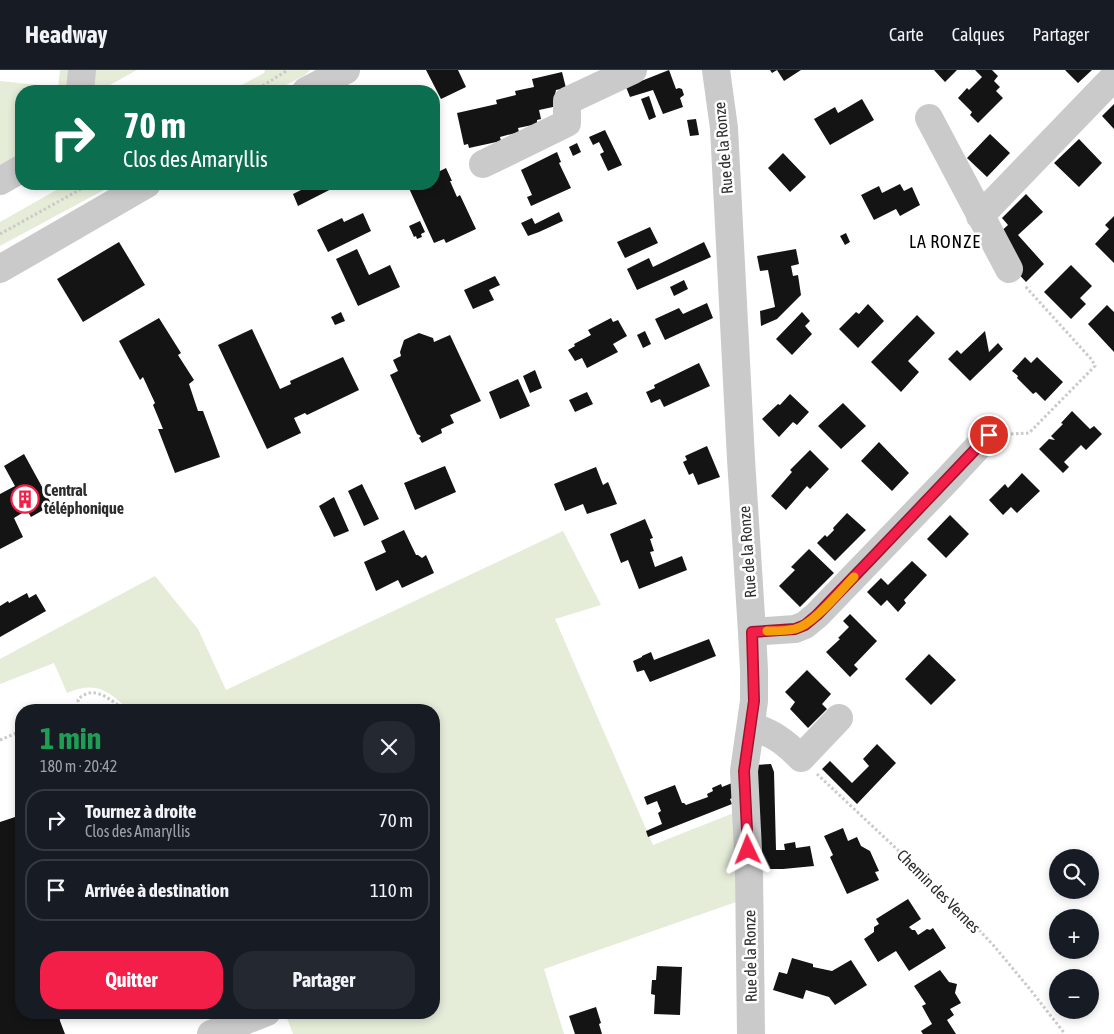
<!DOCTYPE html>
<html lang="fr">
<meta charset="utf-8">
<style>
body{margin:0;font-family:"Asap Condensed",sans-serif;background:#242831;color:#f1f3f6;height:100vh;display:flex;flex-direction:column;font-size:19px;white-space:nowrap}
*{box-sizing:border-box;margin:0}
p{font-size:16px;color:#9ea1a6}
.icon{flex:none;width:28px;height:28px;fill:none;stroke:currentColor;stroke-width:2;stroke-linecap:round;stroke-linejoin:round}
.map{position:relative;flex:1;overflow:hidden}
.sheet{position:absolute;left:15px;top:634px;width:425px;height:315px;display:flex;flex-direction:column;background:#171b24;border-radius:20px;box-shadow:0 2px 8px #0003}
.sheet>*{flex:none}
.top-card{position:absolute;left:15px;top:15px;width:425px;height:105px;border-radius:20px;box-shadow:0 2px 8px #0003;background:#0b6e4f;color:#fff;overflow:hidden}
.fabs{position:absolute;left:1049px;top:779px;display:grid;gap:10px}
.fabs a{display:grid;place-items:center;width:50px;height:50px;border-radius:50%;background:#171b24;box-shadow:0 2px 8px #0003;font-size:25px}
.pin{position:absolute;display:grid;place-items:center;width:42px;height:42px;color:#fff;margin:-21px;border:2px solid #fff;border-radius:50%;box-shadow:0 1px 5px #0007}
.me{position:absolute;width:55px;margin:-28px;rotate:358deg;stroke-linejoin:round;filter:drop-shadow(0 0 4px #0008)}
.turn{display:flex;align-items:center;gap:18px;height:105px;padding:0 25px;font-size:22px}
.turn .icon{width:65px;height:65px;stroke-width:2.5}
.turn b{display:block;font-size:35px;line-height:42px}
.round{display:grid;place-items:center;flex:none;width:52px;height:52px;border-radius:20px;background:#242831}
.overview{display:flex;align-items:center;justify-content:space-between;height:85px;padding:0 25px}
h1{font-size:30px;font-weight:700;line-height:38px;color:#1e9e55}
.button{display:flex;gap:10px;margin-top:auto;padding:10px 25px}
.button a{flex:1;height:58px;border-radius:20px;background:#f31f49;color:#fff;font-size:20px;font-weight:700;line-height:58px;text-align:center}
.button a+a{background:#242831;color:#f1f3f6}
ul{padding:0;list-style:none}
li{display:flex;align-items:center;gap:15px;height:62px;margin:0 10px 8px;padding:0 15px;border:2px solid #363941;border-radius:20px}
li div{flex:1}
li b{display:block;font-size:19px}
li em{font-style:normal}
header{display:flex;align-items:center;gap:30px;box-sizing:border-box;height:70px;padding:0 25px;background:#171b24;border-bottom:1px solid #363941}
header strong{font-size:24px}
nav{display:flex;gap:28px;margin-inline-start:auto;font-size:18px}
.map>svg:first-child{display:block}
.green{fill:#e5ecd8}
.building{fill:#141414}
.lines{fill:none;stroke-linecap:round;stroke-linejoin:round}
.path{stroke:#cacaca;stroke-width:3;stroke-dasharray:2.5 2.5;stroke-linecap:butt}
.minor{stroke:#cacaca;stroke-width:28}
.route-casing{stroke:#9e142f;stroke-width:12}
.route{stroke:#f31f49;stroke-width:9}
.slow{stroke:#f59e0b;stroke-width:9}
.labels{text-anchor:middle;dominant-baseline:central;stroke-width:5;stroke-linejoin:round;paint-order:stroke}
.street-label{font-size:16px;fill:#2d2d2d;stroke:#fff}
.poi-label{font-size:16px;font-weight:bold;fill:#2d2d2d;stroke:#fff;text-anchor:start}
.neighbourhood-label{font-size:18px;letter-spacing:1px;fill:#000;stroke:#fff}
</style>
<header>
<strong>Headway</strong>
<nav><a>Carte</a><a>Calques</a><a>Partager</a></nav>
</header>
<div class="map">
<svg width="1114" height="964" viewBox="0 0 1114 964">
<rect width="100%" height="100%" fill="#fff"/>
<!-- green -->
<path class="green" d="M60 0H74L73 21H21V86L0 96V11L58 17Z
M91 0H137L99 21H89Z
M265 0H310L305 5 275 21H231L264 3Z
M67 114H115L0 176V152Z
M563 461 601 535 555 549 653 775 736 742 739 831 544 899 564 964H293L285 943 434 942V640H129C107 620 97 611 67 623L54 593 0 614V589L155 506 198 559 226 620Z"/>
<!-- building -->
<path class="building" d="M426 0H458L466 17 441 29Z
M669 0 676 19 679 18 682 19 684 25 680 28 683 37 663 44 653 20 630 27 626 17Z
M770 0H801L784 11 777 0 772 3Z
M934 0H957L945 12Z
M975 0H992L998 6 994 11 1000 17 996 21 1003 28 978 53 970 45 972 42 958 28 967 18 969 20 982 7Z
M1065 0H1092L1078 13Z
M562 2 566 18 556 20 553 37 539 40 541 49 537 50V54L518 58 519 62 500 67 501 71 469 78 468 74 464 75 457 43 497 34 496 30 516 25 515 21 534 17 532 9Z
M649 26 656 47 649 50 641 29Z
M862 29 874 50 830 75 814 49 835 37 838 43Z
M1114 34V59L1102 46Z
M696 49 699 65 690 66 687 50Z
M605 60 622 95 608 101 600 84 604 82 599 72 593 75 589 67Z
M990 64 1010 83 987 107 967 88Z
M1079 69 1102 93 1079 117 1054 93Z
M577 73 581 82 573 86 569 77Z
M557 82 561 92 559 93 571 118 531 136 527 127 532 125 521 100Z
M783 83 806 107 790 122 768 98Z
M446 98 452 111H450L457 127 460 125 476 159 446 173 444 169 434 173 407 114H434V104Z
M298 114H341L298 136 293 124 301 120Z
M900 114 904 121 912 117 920 135 900 146 896 139 874 150 861 125 879 116 882 123Z
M1026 124 1043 142 1018 165 1044 194 1026 212 1014 199 997 165 1008 155 1002 148Z
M559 142 563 151 539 162 528 166 521 153 532 148 535 154Z
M363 143 371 161 328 182 317 160 342 148 344 152Z
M1114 146V193L1095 174 1109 159 1105 155Z
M420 151 425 162 421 164 422 167 417 169 416 166 414 167 409 156Z
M650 157 658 173 625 188 617 172Z
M846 163 850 172 845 175 840 166Z
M119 172 145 215 83 252 57 209Z
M704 172 711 187 637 220 627 199 649 188 653 197Z
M357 179 369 205 390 195 400 217 358 236 336 189Z
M796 179 799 194 791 196 793 206 798 205 801 225 777 249 761 256 760 241 775 237 768 200 760 201 757 186Z
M1071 195 1092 216 1080 228 1086 234 1071 249 1044 222Z
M495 206 500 215 489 220 494 230 473 239 464 220Z
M684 210 688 219 674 226 670 217Z
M707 233 713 248 665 270 655 249 679 238 683 244Z
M868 234 884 251 858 278 839 259 856 242 859 244Z
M1107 235 1114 242V282L1088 254Z
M341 242 345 251 335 255 331 247Z
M802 242 810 251 805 256 812 264 792 285 776 269Z
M917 245 935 263 908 291 919 302 901 322 871 292Z
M159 248 181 283 178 285 194 310 189 314 198 341H203L220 387 175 403 158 359H163L153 335 155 333 143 307 140 310 119 271Z
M611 248 613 252 618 250 627 266 613 274 618 282 587 298 582 288 575 291 568 280 575 276 574 274 591 265 588 260Z
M252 259 280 319 291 314 290 311 343 287 359 320 307 345 305 343 294 348 301 363 267 379 218 275Z
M645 261 651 274 643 278 637 265Z
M985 261 989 282 998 273 1003 279 970 311 948 289 957 280 961 284Z
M419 263 433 268 434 272 450 265 481 331 450 345 454 353 441 359 442 363 422 373 419 368 421 366 417 364 390 305 398 301 393 290 401 286 400 282 404 270Z
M1025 287 1031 293 1037 287 1063 312 1045 331 1036 322 1033 324 1017 308 1018 306 1012 301Z
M699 293 710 316 664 337 660 329 651 333 646 322 655 318 654 315Z
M535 300 542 318 530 323 523 306Z
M518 309 530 336 500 349 489 322Z
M587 322 593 334 575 342 569 330Z
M790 324 809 342 797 355 793 352 779 367 762 349 778 334 780 335Z
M843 333 866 356 841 379 818 356Z
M1072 341 1090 359 1094 356 1102 364 1086 380 1081 375 1064 392 1069 397 1063 403 1039 379 1049 369 1055 370 1051 366 1063 354 1061 353Z
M879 372 909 403 892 421 861 391Z
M707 376 720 407 698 415 693 403 689 405 683 392 687 390 685 386Z
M810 380 829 399 810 419 807 416 786 440 771 426 792 402 790 400Z
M24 384 52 435 31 447 27 440 14 448 23 467 0 479V424L15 416 4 396Z
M445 396 456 422 415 440 404 413Z
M596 397 603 415 608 412 617 434 587 444 583 434 565 441 554 414Z
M1022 403 1040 421 1017 443 1011 437 1003 445 989 430 1005 414 1008 418Z
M362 414 379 449 364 456 348 421Z
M334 427 349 461 334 467 319 436Z
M847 443 866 460 835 491 817 473 825 465 827 467 834 460 833 458Z
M950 445 969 464 946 488 927 469Z
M645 449 653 468 650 469 654 481 650 482 655 497 682 486 687 500 639 519 628 490 621 493 610 464Z
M404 460 416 485H418L422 488 426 485 434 503 402 518 398 510 376 521 364 492 386 482 381 471Z
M809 479 834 503 800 537 779 516 795 500 791 497Z
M912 491 927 505 904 530 906 533 898 542 887 530 881 536 867 522 881 508 888 515Z
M27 523 29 528 36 524 46 541 0 567V536L8 531 9 533Z
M850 544 877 571 854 595 858 599 850 607 826 582 840 569 838 568 849 557 843 551Z
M709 569 716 586 650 612 644 600 637 602 633 591 642 587V586L651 582 654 590Z
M929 584 956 610 931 635 905 609Z
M807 600 831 624 822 634 827 639 808 658 790 639 795 632 785 622Z
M877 674 896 693 857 734 822 699 830 691 852 713 869 696 863 689Z
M771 694 774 702 776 780H785L784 774 795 772 796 778 810 776 814 796 783 799H757L755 695Z
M732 713 735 727 730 729 732 734 648 767 646 761 662 754 658 743 661 741 657 731 647 735 644 727 675 715 682 733H684L686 735 708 727 707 724 713 721 712 718 721 714 722 717Z
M21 745V942H59L60 951 65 964H0V752Z
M843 758 848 771 857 767 861 776 870 781 879 801 875 802 879 810 847 824 830 787 833 785 824 766Z
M908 829 921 849 909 857 912 860H915L918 865 927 859 930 860 933 858 946 878 909 901 896 881 878 892 864 869 874 862V857L879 854 876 849Z
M792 888 813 894V897L832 901 851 890 867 915 835 935 829 927 806 920 803 929 773 920 779 902 787 904Z
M657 896 682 897 680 945 654 944 655 925 651 924 652 910H656Z
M940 900 949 912 957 914 955 923 961 933 950 939 954 945 947 950 956 964H923L921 961 932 954 922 936 926 934 914 916Z
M596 937 601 953 599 954 602 964H575L569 946Z"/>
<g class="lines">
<!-- path -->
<path class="path" d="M254 21 288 0
M0 164 90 114
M1011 364 1029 363 1095 296 1092 290 1025 216
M76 640 79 639 78 630C80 628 81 626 84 625 97 617 114 632 124 640
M0 670 21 661
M817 704 953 832 994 876 1029 918 1065 964"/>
<!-- minor -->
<path class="minor" d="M716 0 724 58 741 389 752 562 754 600V631L744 701 749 800 751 964
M80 21 82 0
M306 21 346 0
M929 48 1009 199
M483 94 567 53V31L633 0
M0 111 21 99
M980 146 1114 7
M0 199 147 114
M752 562 795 559 805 555 817 545 948 409 989 365
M751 656C774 664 784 671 801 688L839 648
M211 964 267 942"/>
</g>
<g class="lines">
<!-- route casing -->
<g class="route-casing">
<path id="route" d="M748 780 744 701 754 631 752 562 795 559 805 555 817 545 870 490 989 365"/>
</g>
<!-- route -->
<use href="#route" class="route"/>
<!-- slow -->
<path class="slow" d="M767 561C776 561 787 561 795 559 813 555 841 520 854 507"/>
</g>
<!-- icons -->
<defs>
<g id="building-ring" transform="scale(1.4375)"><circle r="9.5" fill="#fff" stroke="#f31f49" stroke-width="1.5"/><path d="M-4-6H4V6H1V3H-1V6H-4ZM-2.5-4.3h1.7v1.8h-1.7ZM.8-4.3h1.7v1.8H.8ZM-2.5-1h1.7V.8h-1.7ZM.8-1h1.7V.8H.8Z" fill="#f31f49"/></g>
</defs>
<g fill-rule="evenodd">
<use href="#building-ring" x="25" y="429"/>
</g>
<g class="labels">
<!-- street labels -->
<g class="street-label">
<text transform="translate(723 78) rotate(-95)">Rue de la Ronze</text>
<text transform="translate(747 482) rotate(-94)">Rue de la Ronze</text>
<text transform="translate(939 821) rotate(45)">Chemin des Vernes</text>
<text transform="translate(750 886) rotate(-91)">Rue de la Ronze</text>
</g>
<!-- poi labels -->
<g class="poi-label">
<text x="44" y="420">Central<tspan x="44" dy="18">téléphonique</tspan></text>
</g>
<!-- neighbourhood labels -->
<g class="neighbourhood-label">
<text x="945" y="171">LA RONZE</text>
</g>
</g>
</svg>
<div class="fabs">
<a><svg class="icon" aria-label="search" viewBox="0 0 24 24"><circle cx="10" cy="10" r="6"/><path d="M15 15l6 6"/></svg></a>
<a>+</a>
<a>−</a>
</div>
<div class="pin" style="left:989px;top:365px;background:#d93025"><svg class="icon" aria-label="arrive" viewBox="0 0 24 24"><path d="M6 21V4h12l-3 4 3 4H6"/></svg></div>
<svg class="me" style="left:748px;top:780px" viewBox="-20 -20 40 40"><path d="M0-17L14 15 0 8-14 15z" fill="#f31f49" stroke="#fff" stroke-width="4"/></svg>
<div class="top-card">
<div class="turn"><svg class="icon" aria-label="right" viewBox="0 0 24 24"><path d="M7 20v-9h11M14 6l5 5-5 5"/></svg><div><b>70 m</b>Clos des Amaryllis</div></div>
</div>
<section class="sheet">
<div class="overview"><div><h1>1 min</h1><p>180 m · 20:42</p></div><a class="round"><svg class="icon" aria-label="close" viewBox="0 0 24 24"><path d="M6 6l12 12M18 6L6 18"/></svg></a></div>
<ul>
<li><svg class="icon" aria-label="right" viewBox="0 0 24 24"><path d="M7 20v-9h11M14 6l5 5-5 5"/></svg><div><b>Tournez à droite</b><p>Clos des Amaryllis</p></div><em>70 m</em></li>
<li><svg class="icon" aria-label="arrive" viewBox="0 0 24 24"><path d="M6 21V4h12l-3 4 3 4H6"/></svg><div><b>Arrivée à destination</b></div><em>110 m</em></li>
</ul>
<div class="button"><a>Quitter</a><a>Partager</a></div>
</section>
</div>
